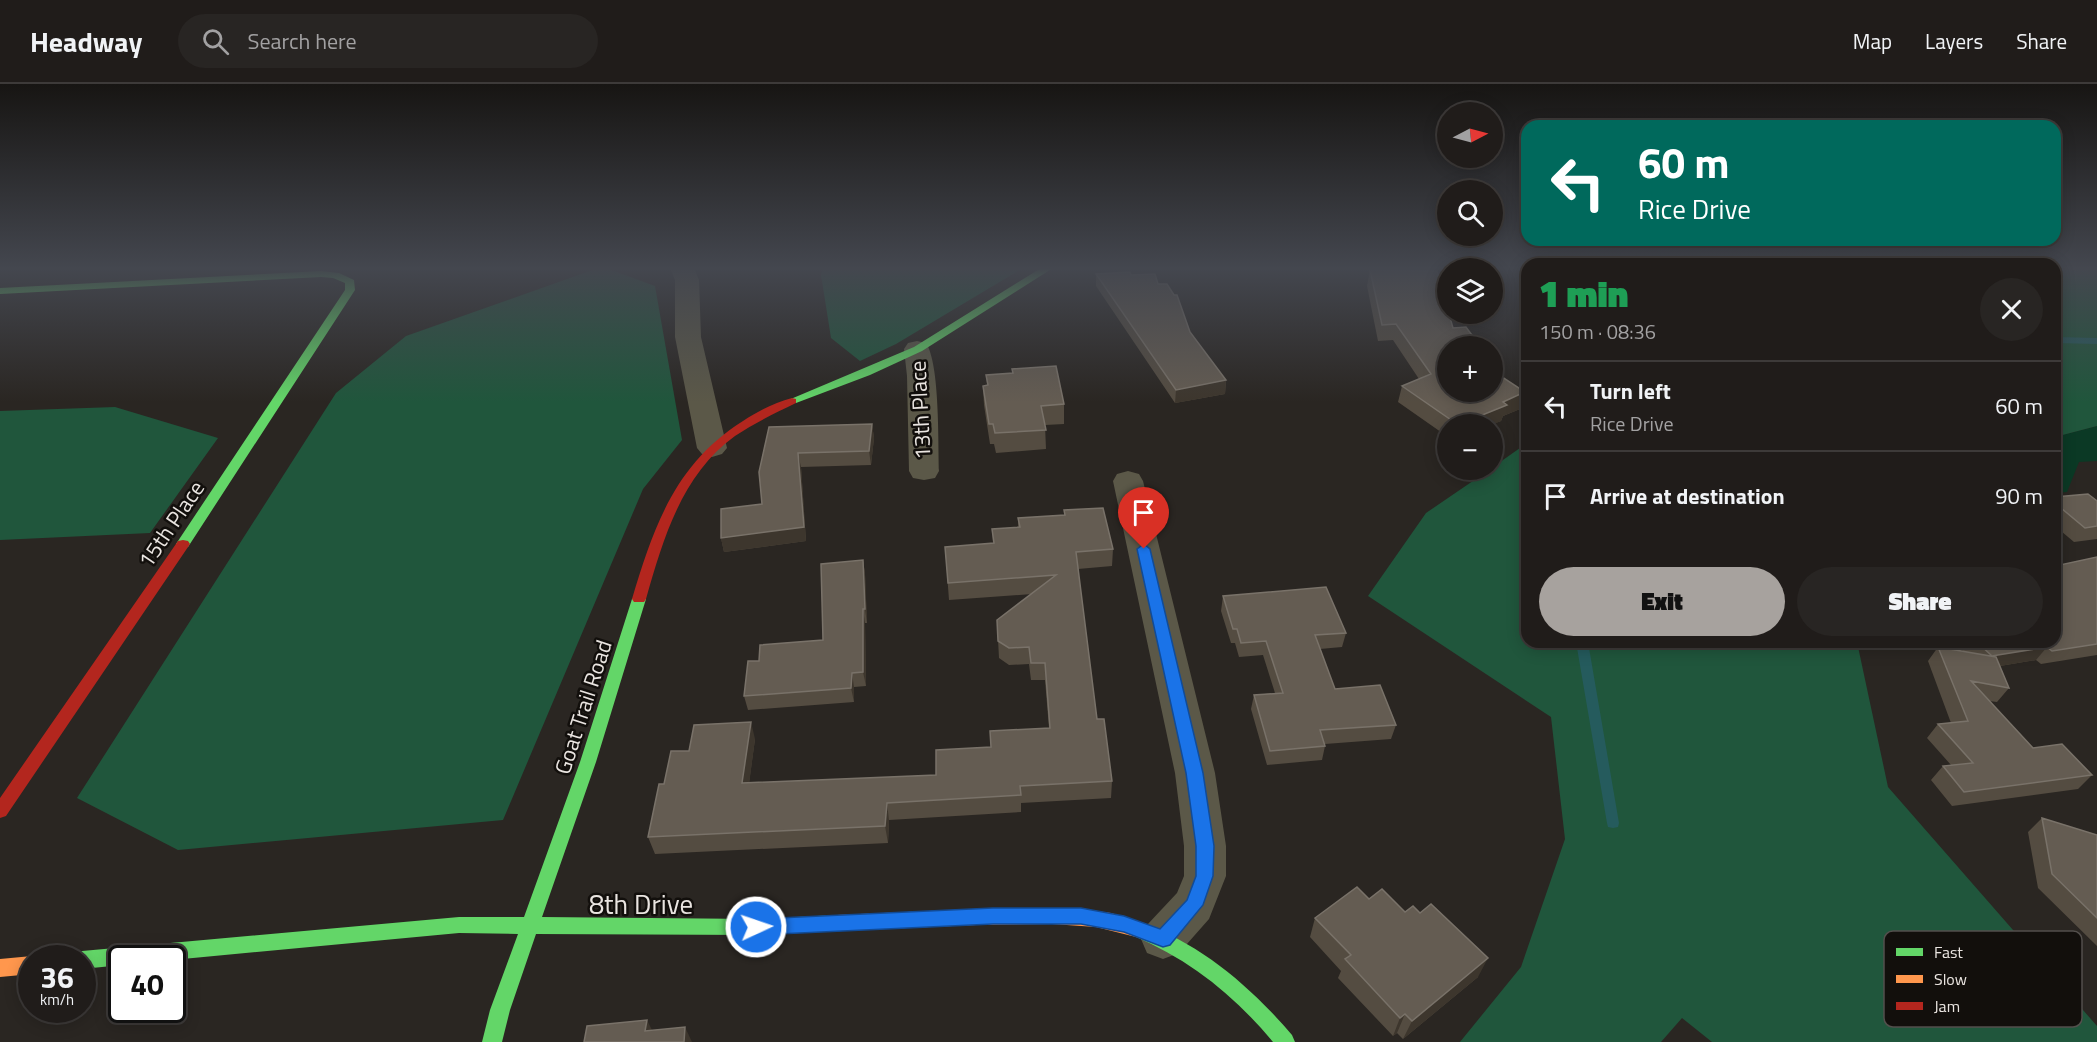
<!DOCTYPE html>
<meta charset="utf-8">
<style>
body{margin:0;font-family:"Titillium Web",sans-serif;background:#282523;color:#f1f3f6;height:100vh;display:flex;flex-direction:column;font-size:22px;white-space:nowrap}
*{box-sizing:border-box;margin:0}
p{font-size:20px;color:#a2a1a2}
.icon{flex:none;width:33px;height:33px;fill:none;stroke:currentColor;stroke-width:2;stroke-linecap:round;stroke-linejoin:round}
.map{position:relative;flex:1;overflow:hidden}
.details{position:absolute;left:1521px;top:174px;width:540px;height:390px;display:flex;flex-direction:column;background:#201c1a;border-radius:18px;box-shadow:0 3px 15px #0003,0 0 0 2px #3d3a39}
.details>*{flex:none}
.banner{position:absolute;left:1521px;top:36px;width:540px;height:126px;border-radius:18px;box-shadow:0 3px 15px #0003,0 0 0 2px #3d3a39;background:#00695c;color:#fff;overflow:hidden}
.needle{width:39px;rotate:84deg}
.fabs{position:absolute;left:1437px;top:18px;display:grid;gap:12px}
.fabs a{display:grid;place-items:center;width:66px;height:66px;border-radius:50%;background:#201c1a;box-shadow:0 3px 15px #0003,0 0 0 2px #3d3a39;font-size:30px}
.speed{position:absolute;left:18px;top:861px;display:flex;gap:12px;font-size:30px;font-weight:700;text-align:center}
.speed>*{display:grid;place-content:center;width:78px;height:78px;border-radius:50%;background:#201c1a;box-shadow:0 3px 15px #0003,0 0 0 2px #3d3a39;line-height:1}
.speed small{font-size:15px;font-weight:400}
.speed .limit{border:3px solid #111;border-radius:9px;background:#fff;color:#111}
.pin{position:absolute;display:grid;place-items:center;width:51px;height:51px;color:#fff;margin:-62px -26px;border-radius:50% 50% 50% 0;rotate:-45deg;box-shadow:0 0 6px #0007}
.pin .icon{rotate:45deg}
.me{position:absolute;width:66px;margin:-33px;rotate:87deg;stroke-linejoin:round;filter:drop-shadow(0 0 4px #0008)}
.turn{display:flex;align-items:center;gap:21px;height:126px;padding:0 18px;font-size:27px}
.turn .icon{width:78px;height:78px;stroke-width:2.5}
.turn b{display:block;font-size:42px;line-height:51px}
.round{display:grid;place-items:center;flex:none;width:63px;height:63px;border-radius:32px;background:#282523}
.overview{display:flex;align-items:center;justify-content:space-between;height:102px;padding:0 18px}
h1{font-size:36px;font-weight:800;line-height:45px;color:#1e9e55}
.action{display:flex;gap:12px;margin-top:auto;padding:12px 18px}
.action a{flex:1;height:69px;border-radius:36px;background:#a7a29e;color:#111;font-size:24px;font-weight:800;line-height:69px;text-align:center}
.action a+a{background:#282523;color:#f1f3f6}
ul{padding:0;list-style:none}
li{display:flex;align-items:center;gap:18px;height:90px;padding:0 18px;border-top:2px solid #3d3a39}
li div{flex:1}
li b{display:block;font-size:22px}
li em{font-style:normal}
header{display:flex;align-items:center;gap:36px;box-sizing:border-box;height:84px;padding:0 30px;background:#201c1a;border-bottom:2px solid #3d3a39}
header strong{font-size:28px}
nav{display:flex;gap:33px;margin-inline-start:auto;font-size:21px}
.search{width:420px;height:54px;background:#282523;display:flex;align-items:center;gap:15px;box-sizing:border-box;padding:0 21px;border-radius:33px;color:#a2a1a2;font-size:22px}
.map>svg:first-child{display:block}
.green{fill:#0b3925}
.forest{fill:#20563c}
.lines{fill:none;stroke-linecap:round;stroke-linejoin:round}
.stream{fill:#255b5d;fill-rule:evenodd}
.street{fill:#5b5848;fill-rule:evenodd}
.fast{fill:#63d668;fill-rule:evenodd}
.slow{fill:#ff974d;fill-rule:evenodd}
.jam{fill:#b3261e;fill-rule:evenodd}
.wall{fill:#544c41}
.shaded-wall{fill:#3d362d}
.building{fill:#645c52;stroke:#797269;stroke-width:1.5}
.route{fill:#1a73e8;stroke:#114b97;stroke-width:1.5}
.labels{text-anchor:middle;dominant-baseline:central;stroke-width:5;stroke-linejoin:round;paint-order:stroke}
.street-label{font-size:22px;fill:#eae5e1;stroke:#120f0c}
.near-street-label{font-size:27px;fill:#eae5e1;stroke:#120f0c}
.key{fill:#120f0c;stroke:#534f4c;stroke-width:1.5}
.key-label{font-size:16px;fill:#eae5e1}
</style>
<header>
<strong>Headway</strong>
<div class="search"><svg class="icon" aria-label="search" viewBox="0 0 24 24"><circle cx="10" cy="10" r="6"/><path d="M15 15l6 6"/></svg>Search here</div>
<nav><a>Map</a><a>Layers</a><a>Share</a></nav>
</header>
<div class="map">
<svg width="2097" height="958" viewBox="0 0 2097 958">
<rect width="100%" height="100%" fill="#2a2622"/>
<!-- green -->
<path class="green" d="M2097 342V377L2079 378 2067 408 2055 409V353Z"/>
<!-- forest -->
<path class="forest" d="M598 184H606L655 202 682 356 643 405 503 736 178 766 77 714 336 309 406 252Z
M823 184H1023L896 260 860 277 831 254 821 191Z
M2055 184H2097V342L2055 353Z
M115 323 218 354 150 449 0 456V327Z
M1527 359V558H1857L1888 703 2097 942V958H1712L1682 934 1661 958H1460L1521 883 1565 755 1551 633 1368 512 1426 429 1489 386H1492L1493 383Z"/>
<g class="lines">
<!-- stream -->
<path class="stream" d="M2055 253 2097 254V260L2055 259Z
M1576 558H1588L1619 739 1618 743 1613 744 1608 743 1607 739Z"/>
<!-- street -->
<path class="street" d="M670 184H694L699 196 701 253 727 364 722 370 712 373 702 370 697 364 675 253V196Z
M917 257 926 259C940 280 938 359 939 387L935 394 924 396 913 394 909 387 907 292 904 265 908 259Z
M1128 387 1139 390 1143 397 1215 689 1226 762V792L1209 835 1179 869 1163 875 1147 869 1141 855 1147 841 1177 809 1184 792V762L1175 689 1113 397 1117 390Z"/>
<!-- fast -->
<path class="fast" d="M1041 184H1053L922 267 870 291 796 319H788L786 317 914 263Z
M321 187 339 189 354 196 355 206 188 463 183 464 176 460 345 206V199L333 194 321 193 0 210V204Z
M639 510 646 515 596 678 542 833 756 835 837 831 843 833 846 839 843 845 837 847 756 851 536 850 510 926 502 958H482L490 926 518 850 459 849 172 876 122 874V881L82 885V874H73L75 870 82 867 459 833H524L580 678 632 515Z
M1140 838C1202 861 1249 901 1292 951L1295 958H1273C1234 911 1190 876 1134 852L1131 846 1134 840Z"/>
<!-- slow -->
<path class="slow" d="M999 824 1081 825 1111 829 1140 838 1146 840 1149 846 1146 852 1140 854 1096 843 1052 840 976 841 837 847 831 845 828 839 831 833 837 831Z
M32 872 37 874H32V890L0 893V875Z"/>
<!-- jam -->
<path class="jam" d="M792 314 796 315V319C775 329 755 339 735 352 682 390 663 455 646 515L644 518H634L632 515C654 442 675 380 743 337 757 328 775 318 792 314Z
M183 456 188 457 190 460 188 463 6 732 0 734V714L178 457Z"/>
</g>
<!-- wall -->
<path class="wall" d="M1370 186 1453 244 1520 325 1503 332 1501 337 1492 340H1448V353L1398 318 1402 302 1419 295 1393 256 1378 257 1367 202Z
M1096 190 1131 191 1158 200 1190 248 1226 296 1225 310 1175 319 1096 202Z
M1012 285 1064 320V340L1045 341 1046 365 996 369 994 360H990L984 321 983 302 987 301 986 291 1012 289Z
M872 340 874 354 871 381 801 383 806 457 724 468 721 454 762 420 769 343Z
M2055 413 2097 417V455L2074 458 2055 442Z
M1064 426 1113 465 1112 482 1078 485 1097 635 1112 697 1111 714 1021 719V728L889 736 888 759 655 770 648 753 664 700 689 667 755 655 749 699 936 691 991 663 1049 644 1045 596H1031L1029 580 1009 581 999 574 997 536 1032 510 949 516 945 463 993 460 992 445 1018 443V434L1064 431Z
M2097 473V571L2041 580 2036 576 2000 582 2009 604 1997 618 1989 617 2033 664 2092 691 2078 705 1952 722 1931 696 1943 682 1951 681 1927 654 1938 640 1951 639 1928 577 1938 563 1963 567 1953 558H2055V482Z
M863 476 865 490 867 539H865L866 602 854 603V618L748 626 744 612 823 556Z
M1223 512 1346 549 1342 563 1320 565 1335 605 1396 641 1391 655 1325 660V662L1322 676 1267 681 1251 625 1254 611 1275 609 1263 571 1239 573 1235 559H1231L1221 527Z
M2042 734 2097 751V862L2038 804 2028 748Z
M1369 815 1405 828 1478 893 1403 955 1397 949 1393 952 1338 894 1341 887 1310 853 1315 834Z"/>
<!-- shaded-wall -->
<path class="shaded-wall" d="M1226 296 1225 310 1175 319 1176 306Z
M1525 308 1520 325 1503 332 1501 337 1492 341 1460 340 1503 318Z
M872 340 874 354 871 381 869 367Z
M798 369 801 383 806 457 724 468 721 454 804 443Z
M863 476 865 490 867 539 865 525Z
M863 525 865 539 866 602 863 588Z
M2047 563 2036 576 1982 585 1992 572Z
M852 589 854 603V618L851 604Z
M751 638 755 655 747 716 742 699Z
M887 719 889 736 888 759 885 742Z
M1488 874 1478 893 1403 955 1412 937Z
M1405 930 1397 949 1393 952 1400 934Z
M647 936 655 952 645 947Z
M685 943 692 958H684Z"/>
<!-- building -->
<path class="building" d="M1370 186 1437 187 1448 224V230H1449L1453 244 1466 243 1480 262H1448V308H1492V280L1502 293 1525 308 1503 318 1507 321 1460 340H1457L1402 302 1431 290 1396 240 1382 241Z
M1130 188 1131 191 1155 190 1158 200H1167L1174 211H1177L1190 248 1226 296 1176 306 1096 190Z
M1056 282 1064 320 1041 322 1046 346 995 349 993 340H989L983 302 988 301 986 291 1013 289 1012 285Z
M872 340 869 367 798 369 804 443 721 454V425L762 420 759 388 769 343Z
M2088 410 2097 417V442L2085 444 2055 419V413Z
M1103 424 1113 465 1076 468 1097 635H1104L1112 697 1020 702 1021 711 887 719 885 742 648 753 659 700H664L671 667H689L694 641 751 638 742 699 936 691V666L991 663 990 647 1050 644 1045 579H1031L1029 563 1009 564 998 557 997 536 1056 491 948 499 945 463 994 459 992 445 1020 443 1018 434 1065 431 1064 426Z
M2097 473V560L2052 567 2047 563 1992 572 1977 558H2055V523L2059 522 2055 519V482Z
M863 476 865 525H863V588L852 589 851 604 744 612 748 577H759L760 561 823 556 821 480Z
M1326 503 1346 549 1315 551 1335 605 1380 601 1396 641 1320 646 1325 662 1270 667 1254 611 1283 609 1266 557 1241 559 1237 545H1233L1223 512Z
M1938 563 1996 573 2009 604 1971 597 2033 664 2062 660 2092 691 1964 708 1943 682 1973 679 1938 640 1968 637Z
M2042 734 2097 751V834L2052 790Z
M1357 803 1369 815 1382 805 1405 828 1413 822 1420 829 1431 820 1488 874 1412 937 1405 930 1400 934 1345 875 1351 871 1315 834Z
M647 936 645 947 685 943 684 958H584L587 942Z"/>
<!-- sky -->
<linearGradient id="sky" x2="0" y2="1"><stop stop-color="#171513"/><stop offset="0.58" stop-color="#44474f"/><stop offset="1" stop-color="#44474f" stop-opacity="0"/></linearGradient>
<rect width="2097" height="318" fill="url(#sky)"/>
<!-- route -->
<path class="route" d="M1144 460 1150 465 1203 689 1214 762 1213 792 1203 821 1170 861 1163 863 1124 848 1081 840H993L756 851 750 849 747 843 750 837 756 835 993 824H1081L1124 832 1160 845 1187 816 1196 792V762L1186 689 1137 465Z"/>
<g class="labels">
<!-- street labels -->
<g class="street-label">
<text transform="translate(920 326) rotate(-93)">13th Place</text>
<text transform="translate(171 440) rotate(-56)">15th Place</text>
<text transform="translate(583 623) rotate(-72)">Goat Trail Road</text>
</g>
<!-- near-street labels -->
<g class="near-street-label">
<text x="641" y="819">8th Drive</text>
</g>
</g>
<!-- legend -->
<rect x="1884" y="847" width="198" height="96" rx="9" class="key"/>
<rect x="1896" y="864" width="27" height="8" fill="#63d668"/>
<rect x="1896" y="891" width="27" height="8" fill="#ff974d"/>
<rect x="1896" y="918" width="27" height="8" fill="#b3261e"/>
<g class="key-label">
<text x="1934" y="874">Fast</text>
<text x="1934" y="901">Slow</text>
<text x="1934" y="928">Jam</text>
</g>
</svg>
<div class="fabs">
<a><svg class="needle" viewBox="-14 -14 28 28"><path d="M0-13l5 13h-10z" fill="#e53935"/><path d="M0 13l5-13h-10z" fill="#a2a1a2"/></svg></a>
<a><svg class="icon" aria-label="search" viewBox="0 0 24 24"><circle cx="10" cy="10" r="6"/><path d="M15 15l6 6"/></svg></a>
<a><svg class="icon" aria-label="layers" viewBox="0 0 24 24"><path d="M12 4l9 5-9 5-9-5zM3 14l9 5 9-5"/></svg></a>
<a>+</a>
<a>−</a>
</div>
<div class="speed"><div>36<small>km/h</small></div><div class="limit">40</div></div>
<div class="pin" style="left:1144px;top:465px;background:#d93025"><svg class="icon" aria-label="arrive" viewBox="0 0 24 24"><path d="M6 21V4h12l-3 4 3 4H6"/></svg></div>
<svg class="me" style="left:756px;top:843px" viewBox="-20 -20 40 40"><circle r="17" fill="#1a73e8" stroke="#fff" stroke-width="3"/><path d="M0-11L8 9 0 5-8 9z" fill="#fff"/></svg>
<div class="banner">
<div class="turn"><svg class="icon" aria-label="left" viewBox="0 0 24 24"><path d="M17 20v-9H6M10 6l-5 5 5 5"/></svg><div><b>60 m</b>Rice Drive</div></div>
</div>
<section class="details">
<div class="overview"><div><h1>1 min</h1><p>150 m · 08:36</p></div><a class="round"><svg class="icon" aria-label="close" viewBox="0 0 24 24"><path d="M6 6l12 12M18 6L6 18"/></svg></a></div>
<ul>
<li><svg class="icon" aria-label="left" viewBox="0 0 24 24"><path d="M17 20v-9H6M10 6l-5 5 5 5"/></svg><div><b>Turn left</b><p>Rice Drive</p></div><em>60 m</em></li>
<li><svg class="icon" aria-label="arrive" viewBox="0 0 24 24"><path d="M6 21V4h12l-3 4 3 4H6"/></svg><div><b>Arrive at destination</b></div><em>90 m</em></li>
</ul>
<div class="action"><a>Exit</a><a>Share</a></div>
</section>
</div>
